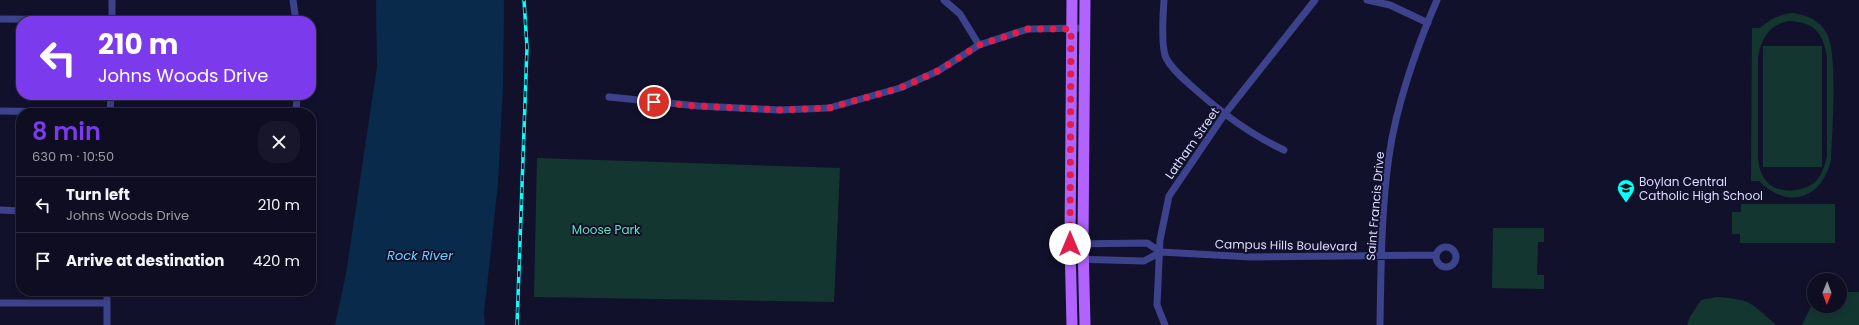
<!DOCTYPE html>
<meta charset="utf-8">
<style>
body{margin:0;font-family:Poppins,sans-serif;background:#17162a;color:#f1f3f6;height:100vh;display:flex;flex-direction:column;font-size:15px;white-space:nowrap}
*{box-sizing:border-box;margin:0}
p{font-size:13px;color:#9b9ca5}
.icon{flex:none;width:22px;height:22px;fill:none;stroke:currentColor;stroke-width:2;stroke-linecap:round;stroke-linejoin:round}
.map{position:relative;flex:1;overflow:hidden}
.panel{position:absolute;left:16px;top:108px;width:300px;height:188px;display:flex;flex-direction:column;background:#0e0d21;border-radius:16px;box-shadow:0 2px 6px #0003,0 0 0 1px #2e2d3f}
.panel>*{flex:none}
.banner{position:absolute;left:16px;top:16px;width:300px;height:84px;border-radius:16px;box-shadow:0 2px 6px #0003,0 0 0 1px #2e2d3f;background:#7c3aed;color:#fff;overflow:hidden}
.needle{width:26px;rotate:181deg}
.fabs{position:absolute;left:1807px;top:273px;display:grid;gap:8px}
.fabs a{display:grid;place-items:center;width:40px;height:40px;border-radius:50%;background:#0e0d21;box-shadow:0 2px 6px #0003,0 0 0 1px #2e2d3f;font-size:20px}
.pin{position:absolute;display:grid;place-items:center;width:34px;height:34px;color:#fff;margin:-17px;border:2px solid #fff;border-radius:50%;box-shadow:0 1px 4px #0007}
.me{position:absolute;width:44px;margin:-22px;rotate:0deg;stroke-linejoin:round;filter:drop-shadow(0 0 3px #0008)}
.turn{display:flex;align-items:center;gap:14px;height:84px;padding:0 16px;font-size:18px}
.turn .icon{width:52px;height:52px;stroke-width:2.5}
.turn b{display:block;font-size:28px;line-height:34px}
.round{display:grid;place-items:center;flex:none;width:42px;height:42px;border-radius:16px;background:#17162a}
.overview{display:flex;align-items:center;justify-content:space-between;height:68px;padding:0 16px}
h1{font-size:24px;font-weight:600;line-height:30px;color:#7c3aed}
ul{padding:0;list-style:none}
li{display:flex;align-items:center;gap:12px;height:56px;padding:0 16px;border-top:1px solid #2e2d3f}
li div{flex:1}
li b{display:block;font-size:15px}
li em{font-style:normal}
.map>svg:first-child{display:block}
.green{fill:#143630;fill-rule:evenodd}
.water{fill:#0a2a4b}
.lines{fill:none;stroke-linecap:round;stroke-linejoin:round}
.minor{stroke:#3c428b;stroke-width:7}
.primary{stroke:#b263ff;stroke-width:11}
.rail-casing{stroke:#08fffa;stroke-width:3.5}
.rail{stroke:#12112c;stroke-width:2;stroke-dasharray:6;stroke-linecap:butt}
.route{stroke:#e11d48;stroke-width:7;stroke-dasharray:0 12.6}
.labels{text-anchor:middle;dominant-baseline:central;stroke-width:4;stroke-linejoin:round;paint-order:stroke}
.street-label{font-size:12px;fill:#dcdcff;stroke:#12112c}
.poi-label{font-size:12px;fill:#dcdcff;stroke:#12112c;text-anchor:start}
.park-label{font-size:12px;fill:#64e2b4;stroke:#12112c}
.water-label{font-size:13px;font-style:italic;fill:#6accff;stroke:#12112c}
</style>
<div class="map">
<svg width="1859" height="325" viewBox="0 0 1859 325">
<rect width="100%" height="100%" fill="#12112c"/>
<!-- green -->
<path class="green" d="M1792 13C1807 15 1820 20 1827 34 1838 55 1832 133 1831 160 1822 199 1788 210 1759 181H1751L1752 28H1760C1770 19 1778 15 1792 13ZM1788 21C1814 22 1823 32 1827 57V156C1825 165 1822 175 1816 181 1805 192 1781 194 1769 184 1761 176 1758 166 1758 156V58C1761 39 1768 26 1788 21Z
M1763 46H1822V167H1763Z
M537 158 840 168 834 302 534 297Z
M1741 204H1835V243H1740V234H1732V212H1741Z
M1493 228H1544V242H1538L1537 275H1544V289L1492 288Z
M1840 292H1859V325H1802L1811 307 1814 306H1840Z
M1717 297C1751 299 1751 303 1776 325H1687L1690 317 1701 300Z"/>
<!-- water -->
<path class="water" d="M376 0H504L503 87 498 183 484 314 485 325H335L346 274 377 67Z"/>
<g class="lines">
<!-- minor -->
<path class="minor" d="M293 0 296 21
M944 0 960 14 979 45
M1164 0C1163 14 1161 47 1166 58 1173 71 1185 80 1196 90 1223 114 1251 135 1284 150
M1367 0 1390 5 1428 23
M0 19 112 20
M112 21V0
M609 97 698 106 780 110 829 108 900 88 938 71 979 45 1028 29 1085 28
M0 111 127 113
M110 113 111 95
M296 113 297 95
M0 210 21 211
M1070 244 1147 243 1161 252 1251 257 1436 255
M1436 257a10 10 0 1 1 20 0a10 10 0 1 1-20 0Z
M1071 259 1144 261 1161 252
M0 303H107
M107 325V291
M1165 325 1157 305 1160 240 1169 196 1224 115 1315 0
M1380 325C1381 269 1381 212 1389 156 1396 106 1417 46 1437 0"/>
<!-- primary -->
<path class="primary" d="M1085 0 1083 244 1085 325
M1072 325 1070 244 1072 0"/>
<!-- rail casing -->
<g class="rail-casing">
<path id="rail" d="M517 325 527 47 524 0"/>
</g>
<!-- rail -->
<use href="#rail" class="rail"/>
</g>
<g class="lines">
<!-- route -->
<path class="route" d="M654 102 698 106 780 110 829 108 900 88 938 71 979 45 1028 29H1071L1070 244"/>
</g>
<!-- icons -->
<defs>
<g id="school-pin" transform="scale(0.9)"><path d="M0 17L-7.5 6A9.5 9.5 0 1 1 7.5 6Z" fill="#08fffa" stroke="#12112c"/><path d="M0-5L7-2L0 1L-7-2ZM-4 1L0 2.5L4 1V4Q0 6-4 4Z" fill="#111"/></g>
</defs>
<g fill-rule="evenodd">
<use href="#school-pin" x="1626" y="188"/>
</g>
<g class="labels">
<!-- street labels -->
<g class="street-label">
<text transform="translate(1192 143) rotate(-55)">Latham Street</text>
<text transform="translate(1375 206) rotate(-85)">Saint Francis Drive</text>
<text transform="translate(1286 245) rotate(1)">Campus Hills Boulevard</text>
</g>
<!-- poi labels -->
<g class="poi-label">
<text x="1639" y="181">Boylan Central<tspan x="1639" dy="14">Catholic High School</tspan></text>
</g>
<!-- park labels -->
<g class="park-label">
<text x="606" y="229">Moose Park</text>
</g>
<!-- water labels -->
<g class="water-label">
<text x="420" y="255">Rock River</text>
</g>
</g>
</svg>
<div class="fabs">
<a><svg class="needle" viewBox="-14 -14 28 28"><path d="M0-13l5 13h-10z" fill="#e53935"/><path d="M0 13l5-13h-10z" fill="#9b9ca5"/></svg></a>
</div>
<div class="pin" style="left:654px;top:102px;background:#d93025"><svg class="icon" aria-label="arrive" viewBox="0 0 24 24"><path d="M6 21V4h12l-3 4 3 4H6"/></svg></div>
<svg class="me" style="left:1070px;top:244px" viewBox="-20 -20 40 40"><circle r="19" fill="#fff"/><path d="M0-13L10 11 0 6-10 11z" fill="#e11d48"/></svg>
<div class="banner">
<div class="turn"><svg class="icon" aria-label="left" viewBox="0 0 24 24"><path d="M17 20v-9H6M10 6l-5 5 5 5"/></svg><div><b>210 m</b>Johns Woods Drive</div></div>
</div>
<section class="panel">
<div class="overview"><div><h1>8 min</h1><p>630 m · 10:50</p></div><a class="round"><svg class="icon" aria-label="close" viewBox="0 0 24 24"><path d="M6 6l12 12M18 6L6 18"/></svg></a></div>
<ul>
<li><svg class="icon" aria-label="left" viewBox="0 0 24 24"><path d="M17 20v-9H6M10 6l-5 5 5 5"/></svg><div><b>Turn left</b><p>Johns Woods Drive</p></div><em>210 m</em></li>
<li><svg class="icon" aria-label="arrive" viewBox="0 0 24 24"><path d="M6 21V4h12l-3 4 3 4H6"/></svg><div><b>Arrive at destination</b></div><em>420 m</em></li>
</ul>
</section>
</div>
